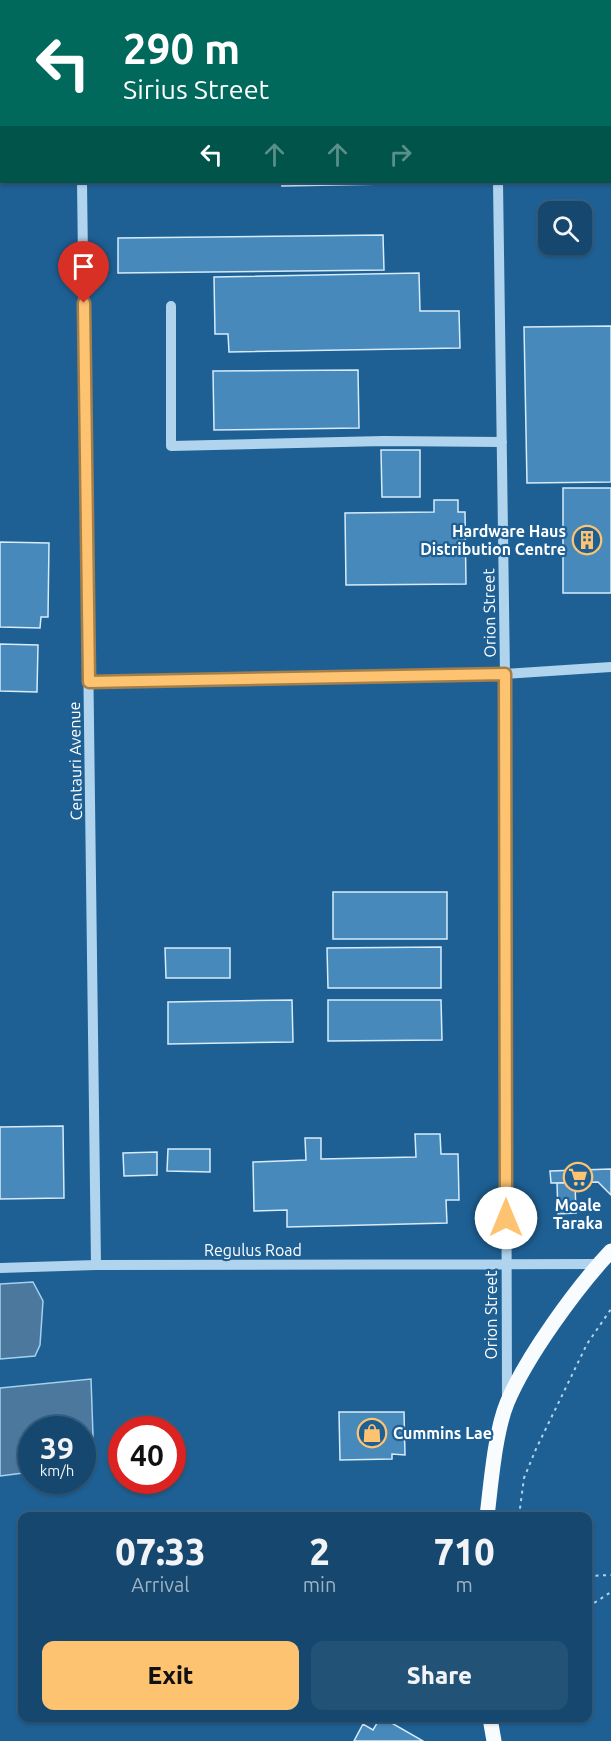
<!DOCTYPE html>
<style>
body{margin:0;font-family:Ubuntu,sans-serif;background:#235277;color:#f1f3f6;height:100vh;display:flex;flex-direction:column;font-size:22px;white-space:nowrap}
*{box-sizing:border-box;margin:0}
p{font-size:20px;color:#9eb2c3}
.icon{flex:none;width:33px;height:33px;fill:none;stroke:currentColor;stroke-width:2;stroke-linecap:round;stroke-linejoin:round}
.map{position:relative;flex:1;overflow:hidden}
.details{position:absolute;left:18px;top:1512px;width:574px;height:210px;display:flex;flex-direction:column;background:#16486f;border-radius:12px;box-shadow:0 2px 4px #0004,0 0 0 2px #356082}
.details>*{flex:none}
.guide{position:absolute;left:0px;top:0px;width:612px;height:183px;box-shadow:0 2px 4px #0004,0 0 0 2px #356082;background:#00695c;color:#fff;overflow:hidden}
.controls{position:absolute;left:538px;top:201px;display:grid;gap:12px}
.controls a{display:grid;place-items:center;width:54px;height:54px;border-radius:12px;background:#16486f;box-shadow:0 2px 4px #0004,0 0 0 2px #356082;font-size:30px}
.speed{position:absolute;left:18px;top:1416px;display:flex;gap:12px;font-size:30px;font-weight:700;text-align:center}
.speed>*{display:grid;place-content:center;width:78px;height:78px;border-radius:50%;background:#16486f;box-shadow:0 2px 4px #0004,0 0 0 2px #356082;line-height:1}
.speed small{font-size:15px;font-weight:400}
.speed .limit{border:9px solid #d22;background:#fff;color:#111}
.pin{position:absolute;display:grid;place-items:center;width:51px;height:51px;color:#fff;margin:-62px -26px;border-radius:50% 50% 50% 0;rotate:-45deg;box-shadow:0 0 6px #0007}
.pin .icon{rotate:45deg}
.me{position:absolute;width:66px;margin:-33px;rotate:0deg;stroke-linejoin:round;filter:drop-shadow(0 0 4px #0008)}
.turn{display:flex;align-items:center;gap:21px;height:126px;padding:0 24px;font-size:27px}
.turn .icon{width:78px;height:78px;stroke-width:2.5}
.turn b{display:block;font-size:42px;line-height:51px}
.lanes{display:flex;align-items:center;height:57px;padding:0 24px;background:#0003;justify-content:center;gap:30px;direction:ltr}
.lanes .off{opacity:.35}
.eta{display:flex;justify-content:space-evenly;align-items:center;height:102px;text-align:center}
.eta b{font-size:36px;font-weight:800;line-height:42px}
.primary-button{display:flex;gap:12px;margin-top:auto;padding:12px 24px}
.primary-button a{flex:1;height:69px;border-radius:12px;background:#fdc371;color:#111;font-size:24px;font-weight:800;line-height:69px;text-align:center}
.primary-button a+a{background:#235277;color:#f1f3f6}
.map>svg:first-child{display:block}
.water{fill:#4b789c;stroke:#a4d1f0;stroke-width:1.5}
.building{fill:#4789ba;stroke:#d7ebfa;stroke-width:1.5}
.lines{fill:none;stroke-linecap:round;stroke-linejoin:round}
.path{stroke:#b1d4ee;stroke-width:2;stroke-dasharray:3 4.5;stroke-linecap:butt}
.minor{stroke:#b1d4ee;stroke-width:10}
.major{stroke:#f8fcff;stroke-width:15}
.route-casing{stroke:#a47f49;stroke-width:15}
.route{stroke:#fdc371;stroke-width:10}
.labels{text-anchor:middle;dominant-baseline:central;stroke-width:4.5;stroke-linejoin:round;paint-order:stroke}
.poi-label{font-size:16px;font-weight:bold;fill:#fff;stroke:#1e6094;text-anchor:end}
.street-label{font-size:16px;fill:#fff;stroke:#1e6094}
</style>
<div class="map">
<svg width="611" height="1741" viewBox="0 0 611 1741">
<rect width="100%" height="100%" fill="#1e6094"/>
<!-- water -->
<path class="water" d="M33 1282 43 1301 40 1345 35 1356 0 1359V1284Z
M91 1379 94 1464 83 1469 82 1430H32L31 1472 0 1476V1388Z"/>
<!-- building -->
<path class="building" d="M282 182H387L388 184 282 186Z
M383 235 384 270 118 273V238Z
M419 273 420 311H459L460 348 229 352 228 334H215L214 277Z
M611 326V482L527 483 524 327Z
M358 370 359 428 214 430 213 371Z
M381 450H420V497H382Z
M563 488H611V593H563Z
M434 500H458V512H465L466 584 346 585 345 513 434 512Z
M0 542 49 543 48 617H41L40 628 0 627Z
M0 644 38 645 37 692 0 691Z
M333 892H447V939H333Z
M441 947V988H328L327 948Z
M165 948H230V978H166Z
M292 1000 293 1042 168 1044V1002Z
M328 1000H441L442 1040 328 1041Z
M63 1126 64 1198 0 1199V1127Z
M415 1134H440L441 1154H458L459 1200H446L447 1223 287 1227V1210L254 1211 253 1162 306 1160 305 1138H321V1159L416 1157Z
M168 1149H210V1172L167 1171Z
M157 1152V1175L124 1176 123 1153Z
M611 1169V1195L598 1182 551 1183 550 1171Z
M557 1183H575L576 1213 558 1214Z
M339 1412H404L405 1455 392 1454V1459L340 1460Z
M380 1718H383L423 1741H354L363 1724 373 1730Z"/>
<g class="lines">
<!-- path -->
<path class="path" d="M519 1516 524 1478 536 1449 587 1344 611 1309
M588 1576 611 1575
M588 1607 611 1592"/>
<!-- minor -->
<path class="minor" d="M77 0V2
M495 0V2
M82 182 96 1265
M498 182 505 674 507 1399
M171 306V446L384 441 502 442
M89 682 505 674 611 667
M0 1268 96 1265 599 1264"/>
<!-- major -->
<path class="major" d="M487 1516C491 1484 495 1432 507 1403 526 1357 577 1287 611 1251
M490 1718 494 1741"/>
</g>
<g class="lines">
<!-- route casing -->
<g class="route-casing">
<path id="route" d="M84 303 89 682 505 674 506 1218"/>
</g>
<!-- route -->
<use href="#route" class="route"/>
</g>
<!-- icons -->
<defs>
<g id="building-ring" transform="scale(1.5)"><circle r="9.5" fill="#1e6094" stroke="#fdc371" stroke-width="1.5"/><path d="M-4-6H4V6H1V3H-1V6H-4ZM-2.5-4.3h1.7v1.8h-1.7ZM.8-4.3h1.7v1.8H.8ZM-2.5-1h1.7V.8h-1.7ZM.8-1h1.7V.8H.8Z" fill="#fdc371"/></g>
<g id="supermarket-ring" transform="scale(1.5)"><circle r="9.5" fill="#1e6094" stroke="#fdc371" stroke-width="1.5"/><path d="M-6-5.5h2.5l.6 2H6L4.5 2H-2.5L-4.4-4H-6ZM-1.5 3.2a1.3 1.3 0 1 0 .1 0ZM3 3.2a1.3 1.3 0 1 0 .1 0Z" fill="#fdc371"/></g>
<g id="shop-ring" transform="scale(1.5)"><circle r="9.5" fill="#1e6094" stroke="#fdc371" stroke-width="1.5"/><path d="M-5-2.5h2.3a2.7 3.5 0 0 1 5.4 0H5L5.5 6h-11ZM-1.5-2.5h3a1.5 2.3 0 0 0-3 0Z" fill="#fdc371"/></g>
</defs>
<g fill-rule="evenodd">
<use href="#building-ring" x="587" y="540"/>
<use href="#supermarket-ring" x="578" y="1177"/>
<use href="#shop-ring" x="372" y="1433"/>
</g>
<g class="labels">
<!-- poi labels -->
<g class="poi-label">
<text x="566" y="531">Hardware Haus<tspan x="566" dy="18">Distribution Centre</tspan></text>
<text x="578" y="1205" text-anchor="middle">Moale<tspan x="578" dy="18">Taraka</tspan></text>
<text x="393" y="1433" text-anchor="start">Cummins Lae</text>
</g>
<!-- street labels -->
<g class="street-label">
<text transform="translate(489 613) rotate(-91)">Orion Street</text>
<text transform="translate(75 761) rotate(-91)">Centauri Avenue</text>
<text x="253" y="1250">Regulus Road</text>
<text transform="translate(491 1315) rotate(-90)">Orion Street</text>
</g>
</g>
</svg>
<div class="controls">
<a><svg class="icon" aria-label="search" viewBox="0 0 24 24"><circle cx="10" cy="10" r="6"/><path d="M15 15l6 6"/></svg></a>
</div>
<div class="speed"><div>39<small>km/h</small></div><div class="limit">40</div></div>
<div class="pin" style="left:84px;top:303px;background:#d93025"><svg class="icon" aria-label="arrive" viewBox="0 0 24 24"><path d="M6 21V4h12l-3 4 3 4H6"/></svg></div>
<svg class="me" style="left:506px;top:1218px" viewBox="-20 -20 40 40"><circle r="19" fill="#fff"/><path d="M0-13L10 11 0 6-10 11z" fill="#fdc371"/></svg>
<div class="guide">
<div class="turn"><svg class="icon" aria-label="left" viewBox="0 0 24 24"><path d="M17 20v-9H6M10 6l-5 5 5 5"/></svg><div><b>290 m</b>Sirius Street</div></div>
<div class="lanes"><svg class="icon" aria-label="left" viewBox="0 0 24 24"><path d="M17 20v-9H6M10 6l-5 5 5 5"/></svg><svg class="icon off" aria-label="ahead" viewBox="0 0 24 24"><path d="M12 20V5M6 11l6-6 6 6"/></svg><svg class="icon off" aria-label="ahead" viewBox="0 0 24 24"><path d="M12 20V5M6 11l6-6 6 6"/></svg><svg class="icon off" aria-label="right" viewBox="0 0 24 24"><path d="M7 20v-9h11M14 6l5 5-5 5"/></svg></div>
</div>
<section class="details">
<div class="eta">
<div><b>07:33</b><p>Arrival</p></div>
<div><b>2</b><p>min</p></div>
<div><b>710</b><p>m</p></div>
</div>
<div class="primary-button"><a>Exit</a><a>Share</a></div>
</section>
</div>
